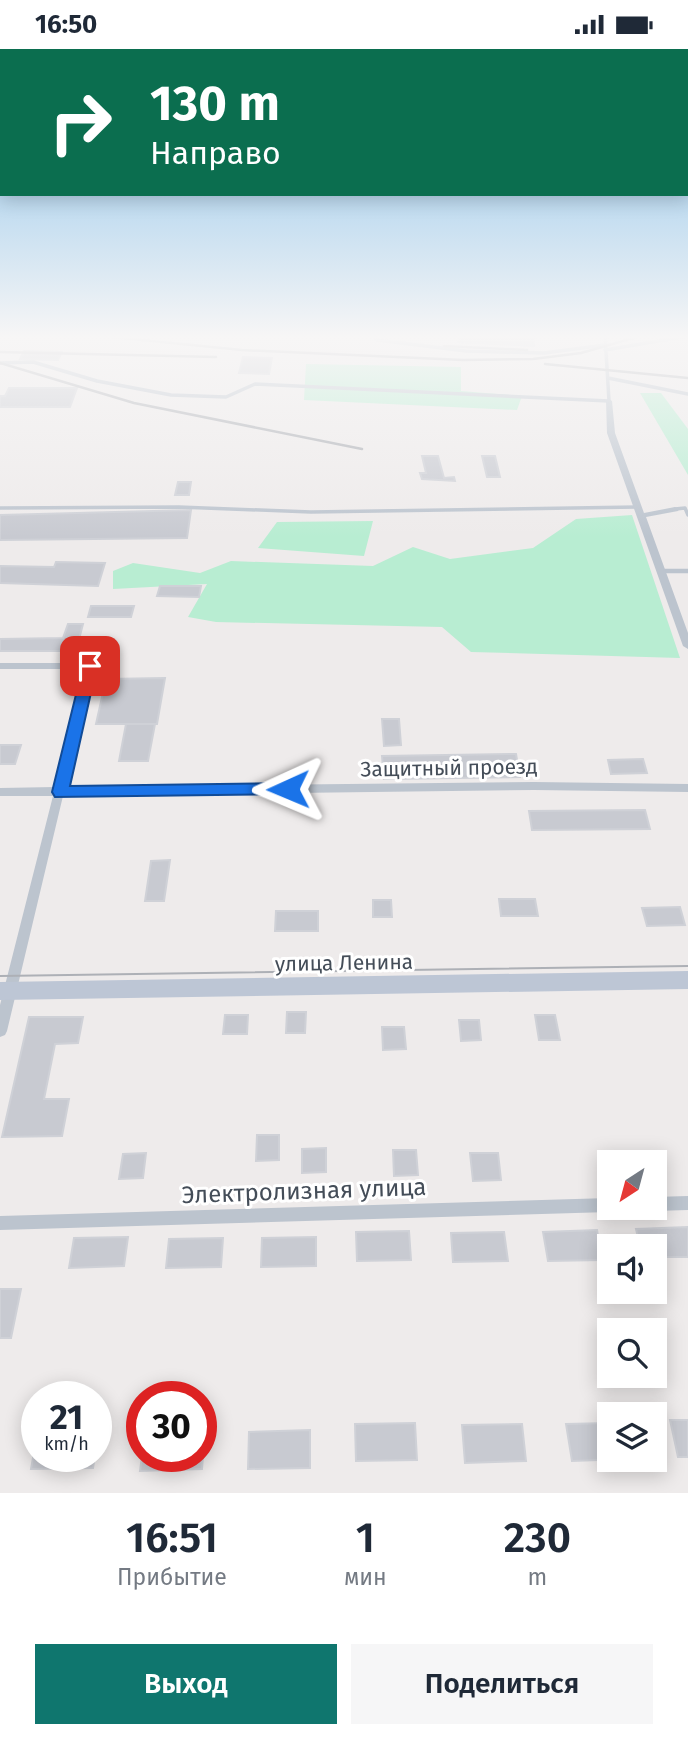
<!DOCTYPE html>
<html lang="ru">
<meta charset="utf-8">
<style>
body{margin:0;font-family:"Fira Sans",sans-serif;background:#f6f6f7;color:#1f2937;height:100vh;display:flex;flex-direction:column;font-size:26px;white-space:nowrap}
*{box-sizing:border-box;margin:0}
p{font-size:23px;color:#747a83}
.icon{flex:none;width:38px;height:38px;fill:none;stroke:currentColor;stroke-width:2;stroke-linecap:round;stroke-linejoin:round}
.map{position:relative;height:1444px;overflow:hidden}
.panel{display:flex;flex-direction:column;background:#fff;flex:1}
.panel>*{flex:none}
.guide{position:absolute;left:0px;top:0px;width:690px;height:147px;box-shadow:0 4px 18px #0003;background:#0b6e4f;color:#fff;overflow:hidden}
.needle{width:46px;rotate:216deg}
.fabs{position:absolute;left:597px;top:1101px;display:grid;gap:14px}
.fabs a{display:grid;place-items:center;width:70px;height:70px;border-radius:0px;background:#fff;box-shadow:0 4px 18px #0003;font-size:35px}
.speed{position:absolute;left:21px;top:1332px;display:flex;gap:14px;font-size:35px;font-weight:700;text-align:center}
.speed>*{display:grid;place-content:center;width:91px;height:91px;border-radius:50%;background:#fff;box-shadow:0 4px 18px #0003;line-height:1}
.speed small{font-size:18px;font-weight:400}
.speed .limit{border:10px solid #d22;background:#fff;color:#111}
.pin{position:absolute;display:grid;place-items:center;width:60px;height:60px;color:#fff;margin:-30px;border-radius:14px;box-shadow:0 4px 10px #0006}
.me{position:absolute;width:77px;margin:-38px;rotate:269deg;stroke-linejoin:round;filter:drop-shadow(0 0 5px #0008)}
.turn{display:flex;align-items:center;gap:24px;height:147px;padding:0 35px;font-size:32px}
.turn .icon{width:91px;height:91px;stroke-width:2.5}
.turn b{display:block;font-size:49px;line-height:60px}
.eta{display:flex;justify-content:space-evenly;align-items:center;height:119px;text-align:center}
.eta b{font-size:42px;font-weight:600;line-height:49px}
.primary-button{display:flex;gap:14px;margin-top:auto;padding:14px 35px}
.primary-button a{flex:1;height:80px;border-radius:0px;background:#0f766e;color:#fff;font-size:28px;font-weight:600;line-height:80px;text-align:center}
.primary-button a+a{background:#f6f6f7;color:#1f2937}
.status{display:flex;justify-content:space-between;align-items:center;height:49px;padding:0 35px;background:#fff;direction:ltr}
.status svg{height:19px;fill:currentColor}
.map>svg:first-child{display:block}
.green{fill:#b8edd2}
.building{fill:#c8cad1;stroke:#cfd1d7;stroke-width:2}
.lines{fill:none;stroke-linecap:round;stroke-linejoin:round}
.lane-far1{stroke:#bcc4ce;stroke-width:3.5}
.lane{stroke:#bcc4ce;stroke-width:4.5}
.street{fill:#bcc4ce;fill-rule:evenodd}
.secondary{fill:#bdc6d5;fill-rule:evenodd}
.tram{stroke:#adb0b6;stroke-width:2}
.rail{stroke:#adb0b6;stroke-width:2.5}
.route{fill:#1a73e8;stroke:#114b97;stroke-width:2}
.labels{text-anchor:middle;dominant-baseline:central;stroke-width:6;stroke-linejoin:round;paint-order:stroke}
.street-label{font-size:21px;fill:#444d58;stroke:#fff}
.near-street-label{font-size:24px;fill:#444d58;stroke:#fff}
</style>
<div class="status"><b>16:50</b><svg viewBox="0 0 49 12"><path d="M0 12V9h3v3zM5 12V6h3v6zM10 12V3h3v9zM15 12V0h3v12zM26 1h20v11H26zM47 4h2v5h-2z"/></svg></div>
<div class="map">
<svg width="688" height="1444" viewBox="0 0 688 1444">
<rect width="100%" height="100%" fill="#eeebeb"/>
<!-- green -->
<path class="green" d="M306 315 461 318V342L522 347 517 361 304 351Z
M640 344H661L688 380V426Z
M632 466 680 609 471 603 442 578 216 573 188 568 207 535 113 540V522L133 514 200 524 231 512 373 517 413 498 450 510 533 499 576 470Z
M373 472 364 507 258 499 277 473Z"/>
<!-- building -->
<path class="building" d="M459 286H534V297L458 293Z
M24 302 62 303 58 311 20 310Z
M243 308 272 309 269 325 239 324Z
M9 339H77L70 358H0V347H5Z
M422 407H438L444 429 454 428 455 432 422 430 420 424H426Z
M482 407H495L500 428H487Z
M178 433H191L189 446H175Z
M191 461 187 489 0 491V466Z
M56 513 105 514 98 537 0 534V517L54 518Z
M160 537H201L199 548 157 547Z
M91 557H134L131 568H88Z
M68 575H83L76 602H0V590L63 589Z
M165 629 157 675H96L106 630Z
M382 670H399L401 696 384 697Z
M126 675H155L148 712H119Z
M0 696H21L15 715H0Z
M516 705 520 728 384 730 382 707Z
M643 710 647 724 611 725 608 711Z
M645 761 650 780 532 781 529 762Z
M170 811 164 852H145L151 812Z
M499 850H535L538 867H501Z
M373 851H391L392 868H373Z
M680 858 685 876 647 877 642 859Z
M276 862H318V882H275Z
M287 963H306L305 984H286Z
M225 966H248L247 985H223Z
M535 966H555L560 991H539Z
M29 968H83L78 994 55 995 44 1050H69L62 1087 2 1088Z
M459 971H479L481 991 461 992Z
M382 978H404L406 1000 383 1001Z
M257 1086H279V1111L256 1112Z
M326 1099V1123L302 1124V1100Z
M393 1101H416L418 1126 394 1127Z
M146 1104 143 1129 119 1130 123 1105Z
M470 1104H498L501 1131 473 1132Z
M688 1178V1208H654V1197H640L636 1180Z
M597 1181 602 1211 548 1212 543 1183Z
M409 1182 411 1211 357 1212 356 1183Z
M504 1183 508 1212 453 1213 451 1184Z
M128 1188 124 1217 69 1219 74 1189Z
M316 1188V1217L261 1218 262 1189Z
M223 1189 221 1218 166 1219 169 1190Z
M0 1240H21L11 1289H0Z
M670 1371H688V1408H678Z
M415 1374 417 1411 356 1412 355 1375Z
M609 1374V1410H627L572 1412 566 1375Z
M522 1375 526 1412 465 1414 462 1376Z
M310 1381V1419L248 1420 249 1383Z
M201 1383H205L202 1420 140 1422 142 1407H201Z
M37 1386V1407H95L93 1419 31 1420Z"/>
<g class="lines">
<!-- lane-far1 -->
<path class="lane-far1" d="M372 286 377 291 466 302 544 304 605 296
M605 301 688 287
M0 314 33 313 97 332 171 346 226 348 255 335 609 352 605 286
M608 329 688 345
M0 459 179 458 311 463 637 458
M675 460 685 459 688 466"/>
<!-- lane -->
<path class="lane" d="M661 522H688"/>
<!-- street -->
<path class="street" d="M609 350 612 352 615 384 644 464 675 458 679 460 678 462 646 468 688 584V600L683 597 607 384 606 352Z
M0 614H90L95 617 65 738 534 733 688 735V743L534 741 63 747 7 982 5 986 0 988V956L53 747H0V739L55 738 84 620H0Z
M688 1147V1161L654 1162 648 1158H654V1148Z
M609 1149V1158H615L614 1161 609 1163 0 1181V1167Z"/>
<!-- secondary -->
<path class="secondary" d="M688 922V940L0 951V933Z"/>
<!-- tram -->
<path class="tram" d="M0 927 688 917"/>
<!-- rail -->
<path class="rail" d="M92 286 242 301 463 311 533 310 581 304 644 286
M444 297 527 301
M0 303 216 308
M0 314 134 354 362 400
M545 315 688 329"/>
</g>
<!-- sky -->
<linearGradient id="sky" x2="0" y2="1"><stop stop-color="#80bde9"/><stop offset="0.59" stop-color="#f7f6f6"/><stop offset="1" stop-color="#f7f6f6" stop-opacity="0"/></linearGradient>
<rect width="688" height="488" fill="url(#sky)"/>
<!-- route -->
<path class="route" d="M90 612 97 617 70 737 288 734 294 736V745L55 748 52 743 83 617Z"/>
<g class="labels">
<!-- street labels -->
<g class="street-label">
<text transform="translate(449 719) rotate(-1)">Защитный проезд</text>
<text transform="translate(344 914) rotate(-1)">улица Ленина</text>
</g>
<!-- near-street labels -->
<g class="near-street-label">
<text transform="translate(304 1142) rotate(-2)">Электролизная улица</text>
</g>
</g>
</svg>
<div class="fabs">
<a><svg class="needle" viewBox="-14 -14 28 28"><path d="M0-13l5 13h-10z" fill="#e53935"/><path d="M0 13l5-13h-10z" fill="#747a83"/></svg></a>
<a><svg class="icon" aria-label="sound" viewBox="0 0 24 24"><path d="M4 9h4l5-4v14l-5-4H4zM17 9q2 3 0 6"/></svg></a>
<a><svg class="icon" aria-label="search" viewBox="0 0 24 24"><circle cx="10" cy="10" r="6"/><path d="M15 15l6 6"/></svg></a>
<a><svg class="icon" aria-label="layers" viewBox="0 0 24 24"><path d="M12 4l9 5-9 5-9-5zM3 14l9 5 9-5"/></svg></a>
</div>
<div class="speed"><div>21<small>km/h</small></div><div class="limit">30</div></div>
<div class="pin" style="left:90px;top:617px;background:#d93025"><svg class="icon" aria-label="arrive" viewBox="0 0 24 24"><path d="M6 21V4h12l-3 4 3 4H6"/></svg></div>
<svg class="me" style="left:288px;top:740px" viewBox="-20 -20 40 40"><path d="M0-17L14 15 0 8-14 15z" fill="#1a73e8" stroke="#fff" stroke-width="4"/></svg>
<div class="guide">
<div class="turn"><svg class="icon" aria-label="right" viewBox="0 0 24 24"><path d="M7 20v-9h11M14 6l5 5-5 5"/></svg><div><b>130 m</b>Направо</div></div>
</div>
</div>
<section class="panel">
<div class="eta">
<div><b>16:51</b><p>Прибытие</p></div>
<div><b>1</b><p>мин</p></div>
<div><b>230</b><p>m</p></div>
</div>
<div class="primary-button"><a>Выход</a><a>Поделиться</a></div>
</section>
